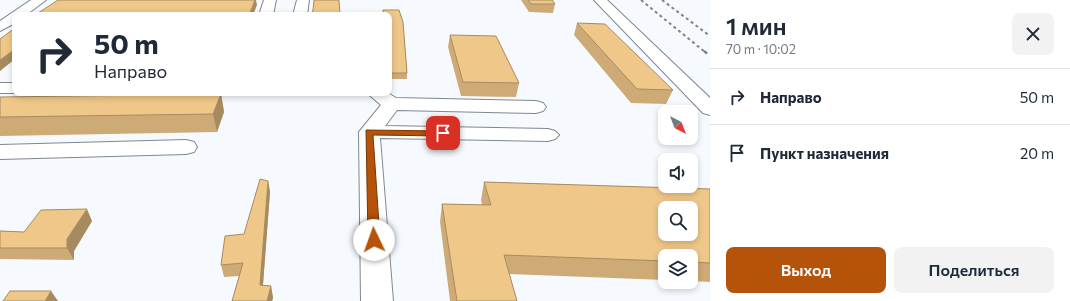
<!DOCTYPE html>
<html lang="ru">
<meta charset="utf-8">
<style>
body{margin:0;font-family:Commissioner,sans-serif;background:#f2f2f3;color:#1f2937;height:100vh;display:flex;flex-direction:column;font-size:15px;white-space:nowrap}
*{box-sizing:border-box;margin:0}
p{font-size:13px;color:#747a83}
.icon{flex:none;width:22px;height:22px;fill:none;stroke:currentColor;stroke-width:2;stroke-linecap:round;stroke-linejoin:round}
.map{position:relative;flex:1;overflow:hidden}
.drawer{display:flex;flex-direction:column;background:#fff;width:360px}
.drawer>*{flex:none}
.guide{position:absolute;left:12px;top:12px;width:380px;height:84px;border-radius:8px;box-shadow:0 2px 6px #0003;background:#fff;color:#1f2937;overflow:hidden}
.needle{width:26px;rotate:138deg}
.tools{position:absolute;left:658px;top:105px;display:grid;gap:8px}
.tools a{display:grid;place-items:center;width:40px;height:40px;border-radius:8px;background:#fff;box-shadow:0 2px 6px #0003;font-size:20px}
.pin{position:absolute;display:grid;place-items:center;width:34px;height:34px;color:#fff;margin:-17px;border-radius:8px;box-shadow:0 2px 6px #0006}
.me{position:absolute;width:44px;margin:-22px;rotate:357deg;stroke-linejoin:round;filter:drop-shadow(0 0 3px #0008)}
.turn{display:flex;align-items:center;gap:14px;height:84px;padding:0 16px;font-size:18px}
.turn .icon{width:52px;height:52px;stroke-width:2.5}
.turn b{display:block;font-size:28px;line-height:34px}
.round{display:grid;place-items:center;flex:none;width:42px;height:42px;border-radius:8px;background:#f2f2f3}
.head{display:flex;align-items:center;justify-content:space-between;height:68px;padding:0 16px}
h1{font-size:24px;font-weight:600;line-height:30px}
.cta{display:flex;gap:8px;margin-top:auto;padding:8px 16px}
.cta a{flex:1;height:46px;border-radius:8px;background:#b45309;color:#fff;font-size:16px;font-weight:600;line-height:46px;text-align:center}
.cta a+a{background:#f2f2f3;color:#1f2937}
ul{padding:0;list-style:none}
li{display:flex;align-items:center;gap:12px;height:56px;padding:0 16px;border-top:1px solid #e0e1e3}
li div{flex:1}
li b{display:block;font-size:15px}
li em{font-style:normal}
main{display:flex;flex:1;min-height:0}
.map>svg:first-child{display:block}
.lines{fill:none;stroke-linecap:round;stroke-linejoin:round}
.minor-casing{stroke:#7f8890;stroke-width:2}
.minor{fill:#fff;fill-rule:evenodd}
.rail-far1{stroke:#808387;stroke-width:2;stroke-dasharray:3 3;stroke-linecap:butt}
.rail{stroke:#808387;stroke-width:2.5;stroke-dasharray:4 4;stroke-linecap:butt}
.wall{fill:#ceab76}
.shaded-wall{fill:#a78b60}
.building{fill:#efc789;stroke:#a78b60;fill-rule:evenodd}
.route{fill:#b45309;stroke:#753606}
</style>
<main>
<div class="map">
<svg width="710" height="301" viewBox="0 0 710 301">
<rect width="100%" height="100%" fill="#f6fafe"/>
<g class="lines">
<!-- minor casing -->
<g class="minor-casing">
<path id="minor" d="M31 0H46L26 15H15V23L0 31V21Z
M264 0H276L273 15H259Z
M297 0H309L307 15H293Z
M594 0H607L710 98V115L703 113Z
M0 83H15V93H17H0Z
M367 93H388L396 98 536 101 543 103 546 107 543 111 536 113 397 110 385 126 548 129 555 131 559 135 555 139 548 141 380 138 393 301H361L359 132 381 105Z
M186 140 194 142 197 147 194 152 186 154 0 159V145Z"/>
</g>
<!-- minor -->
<use href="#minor" class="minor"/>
<!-- rail-far1 -->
<path class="rail-far1" d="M641 0 705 52
M662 0 710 36"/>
<!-- rail -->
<path class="rail" d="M704 51 710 56"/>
</g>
<!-- wall -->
<path class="wall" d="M521 0H552L555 4 553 13 529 12Z
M383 10H399L403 22 407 73V79H392L389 70V15H382Z
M577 23 673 90 666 104 631 103 574 35Z
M450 35 519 83 516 97 461 96 448 47Z
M221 94 224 112 217 132 0 136V97Z
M268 181 270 192 263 285 271 286 273 298 272 301H232L239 276 224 277 221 265 244 234Z
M484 182 710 189V282L691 281V256H665V280L509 274 517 301H450L440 222 442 204 482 205 481 200Z
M92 221 74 251V260L0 259V231L24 232Z"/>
<!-- shaded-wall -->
<path class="shaded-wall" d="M255 0H256L257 5 253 15H249Z
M15 49V59L0 71V60Z
M221 94 224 112 217 132 213 114Z
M268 181 270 192 262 297 260 285Z
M87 209 92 221 74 251V260L67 248V239Z
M271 286 273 298 272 301H267Z
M51 291 58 301H45Z"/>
<!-- building -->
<path class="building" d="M58 0H255L249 15H35Z
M314 0H339L340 15H312L313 10Z
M528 0H552L555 4H531Z
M383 10H399L403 22 407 73H392L389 64V15H384Z
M577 23 605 24 673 90 637 89Z
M15 28V49L0 60V39Z
M450 35 496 36 519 83 463 82Z
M221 94 213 114 0 117V97Z
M260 179 268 181 260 285 271 286 267 301H232L243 263 221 265 225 236 244 234Z
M484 182 710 189V263L691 262V256H665V261L504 255 517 301H457L442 204 491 205ZM665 208H691V234H665Z
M87 209 67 239V248H0V231L24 232 41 210Z
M10 291H51L45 301H3Z"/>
<!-- route -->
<path class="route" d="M366 130 443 131 448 133 443 136 373 135 380 240 378 243H370L368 240Z"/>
</svg>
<div class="tools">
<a><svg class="needle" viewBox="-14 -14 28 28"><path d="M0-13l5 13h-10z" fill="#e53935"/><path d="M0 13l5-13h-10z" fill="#747a83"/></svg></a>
<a><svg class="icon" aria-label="sound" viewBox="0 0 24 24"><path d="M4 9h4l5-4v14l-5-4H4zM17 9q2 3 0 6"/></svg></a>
<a><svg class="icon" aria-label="search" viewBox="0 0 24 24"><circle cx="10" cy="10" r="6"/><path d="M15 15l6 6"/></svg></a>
<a><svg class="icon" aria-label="layers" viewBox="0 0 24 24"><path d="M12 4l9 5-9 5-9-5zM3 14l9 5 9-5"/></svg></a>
</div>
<div class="pin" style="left:443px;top:133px;background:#d93025"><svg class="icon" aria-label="arrive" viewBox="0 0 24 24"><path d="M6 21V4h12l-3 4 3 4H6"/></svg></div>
<svg class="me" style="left:374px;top:240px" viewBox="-20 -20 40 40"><circle r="19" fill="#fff"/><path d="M0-13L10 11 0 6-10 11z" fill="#b45309"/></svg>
<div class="guide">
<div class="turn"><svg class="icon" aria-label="right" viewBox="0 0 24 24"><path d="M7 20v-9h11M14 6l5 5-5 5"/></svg><div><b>50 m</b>Направо</div></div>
</div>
</div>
<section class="drawer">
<div class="head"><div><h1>1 мин</h1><p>70 m · 10:02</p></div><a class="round"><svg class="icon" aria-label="close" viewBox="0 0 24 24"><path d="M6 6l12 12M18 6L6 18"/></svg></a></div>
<ul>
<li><svg class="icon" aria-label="right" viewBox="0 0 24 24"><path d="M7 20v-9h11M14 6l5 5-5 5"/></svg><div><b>Направо</b></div><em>50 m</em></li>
<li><svg class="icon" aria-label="arrive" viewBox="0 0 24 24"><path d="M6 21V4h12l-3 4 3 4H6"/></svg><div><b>Пункт назначения</b></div><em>20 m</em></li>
</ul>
<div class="cta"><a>Выход</a><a>Поделиться</a></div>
</section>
</main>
